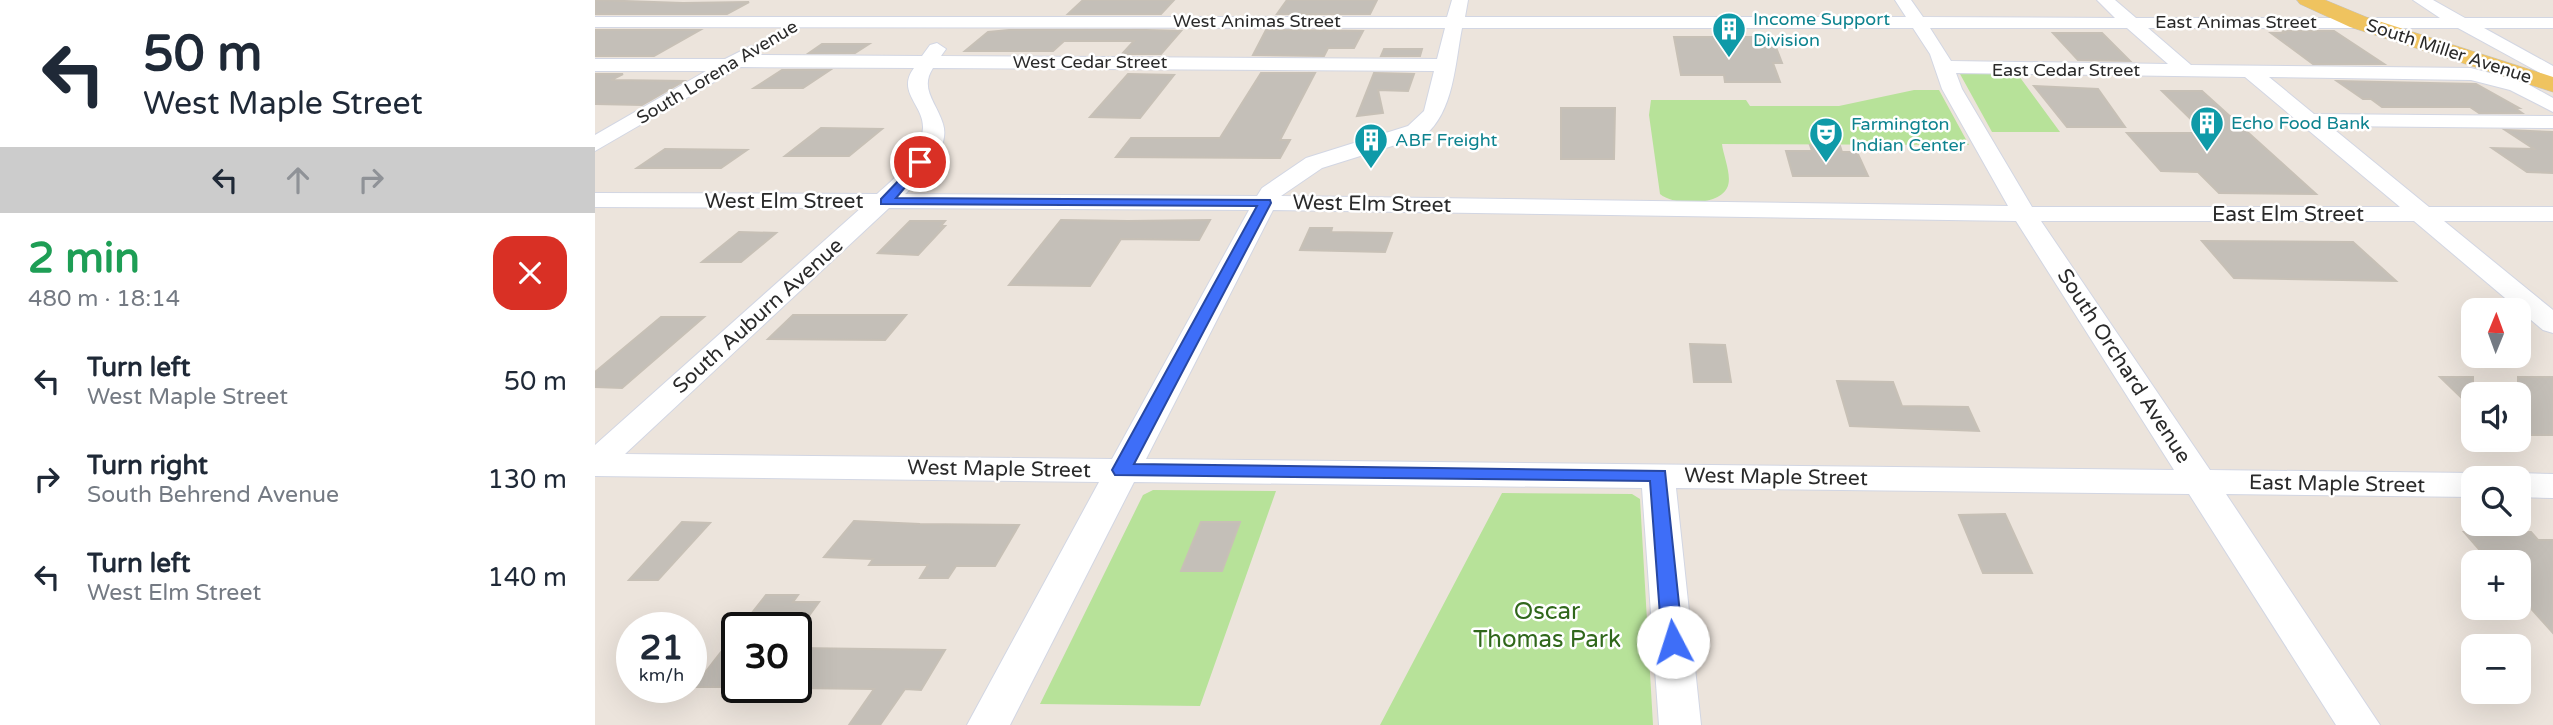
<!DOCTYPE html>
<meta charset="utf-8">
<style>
body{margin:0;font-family:"Varela Round",sans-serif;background:#f2f2f3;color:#1f2937;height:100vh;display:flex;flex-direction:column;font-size:26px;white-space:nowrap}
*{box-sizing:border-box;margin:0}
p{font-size:23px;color:#747a83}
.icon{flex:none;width:38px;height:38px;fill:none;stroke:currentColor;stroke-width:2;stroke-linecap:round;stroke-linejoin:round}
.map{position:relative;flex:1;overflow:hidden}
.panel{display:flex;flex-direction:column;background:#fff;width:595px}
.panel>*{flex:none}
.top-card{background:#fff;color:#1f2937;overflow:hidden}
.needle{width:46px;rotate:1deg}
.fabs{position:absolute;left:1866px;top:298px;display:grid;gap:14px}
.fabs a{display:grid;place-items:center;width:70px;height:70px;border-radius:14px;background:#fff;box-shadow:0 7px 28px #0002;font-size:35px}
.speed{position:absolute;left:21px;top:612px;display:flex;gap:14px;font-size:35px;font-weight:700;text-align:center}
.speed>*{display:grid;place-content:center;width:91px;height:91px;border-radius:50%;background:#fff;box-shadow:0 7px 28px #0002;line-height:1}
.speed small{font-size:18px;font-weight:400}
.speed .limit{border:4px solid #111;border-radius:10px;background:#fff;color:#111}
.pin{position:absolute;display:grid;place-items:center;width:60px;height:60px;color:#fff;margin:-30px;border:4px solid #fff;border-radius:50%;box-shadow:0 2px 7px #0007}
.me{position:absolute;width:77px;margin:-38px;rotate:355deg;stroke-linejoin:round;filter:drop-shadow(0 0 5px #0008)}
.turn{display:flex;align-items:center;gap:24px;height:147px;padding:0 28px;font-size:32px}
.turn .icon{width:91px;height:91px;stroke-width:2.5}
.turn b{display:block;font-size:49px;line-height:60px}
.lanes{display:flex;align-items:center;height:66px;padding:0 28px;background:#0003;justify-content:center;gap:35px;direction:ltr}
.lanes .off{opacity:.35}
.round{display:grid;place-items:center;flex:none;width:74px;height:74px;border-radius:21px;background:#f2f2f3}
.headline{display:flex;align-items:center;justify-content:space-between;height:119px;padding:0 28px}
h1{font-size:42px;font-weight:800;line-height:52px;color:#1e9e55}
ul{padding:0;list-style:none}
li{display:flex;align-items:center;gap:21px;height:98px;padding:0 28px}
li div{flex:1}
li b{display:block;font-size:26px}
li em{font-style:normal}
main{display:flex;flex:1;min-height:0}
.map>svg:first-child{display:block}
.green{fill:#b7e299}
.building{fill:#c4bfb8;stroke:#c7c0b6;stroke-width:2}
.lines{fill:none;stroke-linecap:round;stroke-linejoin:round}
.minor-casing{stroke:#d2d6e3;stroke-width:2}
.major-casing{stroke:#c3c3c3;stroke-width:1}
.minor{fill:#fff;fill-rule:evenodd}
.major{fill:#efc35f;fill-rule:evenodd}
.route{fill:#3e6ef8;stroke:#2848a1;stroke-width:2}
.labels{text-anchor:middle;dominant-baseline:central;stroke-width:5;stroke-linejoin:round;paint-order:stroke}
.far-culture-label{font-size:18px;fill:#0d838f;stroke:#fff;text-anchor:start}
.far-street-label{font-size:18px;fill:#2a2a2a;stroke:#fff}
.street-label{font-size:21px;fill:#2a2a2a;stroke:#fff}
.near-park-label{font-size:24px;fill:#30671b;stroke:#fff}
</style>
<main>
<section class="panel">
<div class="top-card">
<div class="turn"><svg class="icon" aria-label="left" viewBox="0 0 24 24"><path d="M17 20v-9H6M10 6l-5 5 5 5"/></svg><div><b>50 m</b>West Maple Street</div></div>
<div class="lanes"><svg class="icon" aria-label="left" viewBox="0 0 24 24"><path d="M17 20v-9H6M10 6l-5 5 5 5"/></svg><svg class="icon off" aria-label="ahead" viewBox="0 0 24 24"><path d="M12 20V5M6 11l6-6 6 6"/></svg><svg class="icon off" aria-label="right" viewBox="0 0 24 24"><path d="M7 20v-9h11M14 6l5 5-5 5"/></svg></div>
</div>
<div class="headline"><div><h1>2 min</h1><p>480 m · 18:14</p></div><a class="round" style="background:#d93025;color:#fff"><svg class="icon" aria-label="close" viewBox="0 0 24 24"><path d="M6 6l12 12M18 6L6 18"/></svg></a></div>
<ul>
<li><svg class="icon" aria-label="left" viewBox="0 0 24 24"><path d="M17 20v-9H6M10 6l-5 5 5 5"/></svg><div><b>Turn left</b><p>West Maple Street</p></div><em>50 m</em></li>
<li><svg class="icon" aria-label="right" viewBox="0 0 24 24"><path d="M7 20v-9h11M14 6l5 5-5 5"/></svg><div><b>Turn right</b><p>South Behrend Avenue</p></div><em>130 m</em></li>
<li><svg class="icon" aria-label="left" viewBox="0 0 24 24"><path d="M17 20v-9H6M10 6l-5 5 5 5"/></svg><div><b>Turn left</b><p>West Elm Street</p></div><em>140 m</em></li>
</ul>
</section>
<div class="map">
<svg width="1958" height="725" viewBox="0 0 1958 725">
<rect width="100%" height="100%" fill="#ece4dc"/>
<!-- green -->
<path class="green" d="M1368 72H1421L1465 132H1397L1365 74Z
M1319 90H1344L1374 145 1127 144C1128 155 1138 177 1132 188 1123 206 1079 206 1065 194L1054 115 1056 100H1151L1155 106H1244Z
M558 490 681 491 605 706 445 704 548 495Z
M907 493 1037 494 1045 499 1058 725H785Z"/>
<!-- building -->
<path class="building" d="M0 0 88 3 154 2 132 14H0Z
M488 0H579L566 14H473Z
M692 0H782L775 14H682Z
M0 30H105L59 56H0Z
M414 30H551L586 31 566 54H527L539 41H469L458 51H370L393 32Z
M671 30 768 31 759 48H733L729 56 658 55Z
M1687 31H1739L1789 64H1718L1676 33H1691Z
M1458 33H1507L1535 61 1483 60Z
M1079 37H1177L1187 63H1178L1185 82H1130L1129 75H1086Z
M227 44H274L260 53H214Z
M789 49H827L825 56H786Z
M187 70H235L208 88H159Z
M666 73H720L685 140H695L685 158 521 157 536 138H625Z
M779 73 819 74 813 91 783 90 788 113 762 116Z
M0 74H28L16 80 89 81 47 105 0 104Z
M533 74 579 75 545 118 495 117Z
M1742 81 1881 84 1924 108H1920L1927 113H1884L1875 107H1787L1776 99H1768Z
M1439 86 1503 89 1530 127H1472Z
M1567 91H1607L1721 194 1624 193 1603 172 1566 171 1532 133H1610Z
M966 108H1020L1019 159H966Z
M226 128 287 129 254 156H190Z
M1910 130 1958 132V173L1932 172 1897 148 1939 149Z
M1215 145 1245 146 1247 152H1262L1273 176H1198L1191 151H1217Z
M70 149 152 150 126 168H42Z
M466 220 533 221 615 220 604 240 526 239 495 286 414 285Z
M315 221H350L346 226H350L323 255 283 253Z
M715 228H737L736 232 797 233 790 252 705 250Z
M144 232 181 233 146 262H107Z
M1607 241 1758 242 1801 281 1639 278Z
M198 315H311L290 340 173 339Z
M66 317H109L27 388 0 387V372Z
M1095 344 1130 345 1136 382H1099Z
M1845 377H1878V409Z
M1923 377H1958V435H1923Z
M1242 381 1298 382 1307 406 1373 407 1384 431 1255 426Z
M1410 514 1437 573H1388L1364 515Z
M259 521 325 524 424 525 400 566H361L353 578H325L333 565H274L278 559 229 557Z
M87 522 115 523 63 580H34Z
M606 522H645L627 571H586Z
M1869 532H1936L1943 540H1958V633L1923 594V562H1895Z
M171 595H203L198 602H224L205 628H145Z
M142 632V687H99L122 657Z
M201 648 350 650 326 690 310 689 285 725H254L279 689 201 688Z"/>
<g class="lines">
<!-- minor casing -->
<g class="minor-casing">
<path id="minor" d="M857 0H873L870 17H1311L1300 0H1316L1328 17 1520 18 1502 0H1520L1541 18H1845L1818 0H1838L1870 18H1958V28H1889L1958 66V80L1863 28H1553L1596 65 1876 68 1929 82 1958 98V112L1915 90 1876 80 1674 77 1719 114 1958 116V128L1735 126 1834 207H1958V221H1849L1958 310V333L1948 330 1819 221H1446L1615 470 1878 473 1890 477 1878 478V497L1631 494 1785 725H1741L1594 494 1081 488 1106 725H1064L1047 488 539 482 415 725H372L504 482 0 476V445L266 208 0 207V193L282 194C302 176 326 157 328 128 329 105 301 92 319 68L145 67 0 151V135L111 71H0V59H130L156 46 163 48 165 52 163 55 327 56 335 45 342 43 351 49 346 56 842 59 850 28 0 27V17H852ZM867 28H1318L1335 54 1347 89 1413 206 686 196 727 168 829 136C859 112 860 63 867 28ZM1335 28H1532L1573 64 1356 61ZM338 68 839 71 829 111 813 126 711 158 667 188 662 196 310 194C326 179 356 148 348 124 342 103 324 89 338 68ZM1361 73 1650 77 1805 207H1437L1367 89ZM294 208 654 210 517 459 30 454ZM678 210 1421 221 1579 470 551 459Z
M1923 473 1958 474V498L1923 497V478H1910Z"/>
</g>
<!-- major casing -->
<g class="major-casing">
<path id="major" d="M1702 0H1730L1771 17 1958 77V92L1755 27 1705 4Z"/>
</g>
<!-- minor -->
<use href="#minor" class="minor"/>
<!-- major -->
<use href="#major" class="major"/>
</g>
<!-- route -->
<path class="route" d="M325 158 331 162 301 198 675 200 676 203 539 464 1070 471 1088 642 1085 648 1078 650 1070 648 1067 642 1055 481 520 475 517 470 662 206 286 204V199Z"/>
<!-- icons -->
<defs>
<g id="building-pin" transform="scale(1.75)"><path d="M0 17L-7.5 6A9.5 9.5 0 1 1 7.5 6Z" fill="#0f9aa8" stroke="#fff"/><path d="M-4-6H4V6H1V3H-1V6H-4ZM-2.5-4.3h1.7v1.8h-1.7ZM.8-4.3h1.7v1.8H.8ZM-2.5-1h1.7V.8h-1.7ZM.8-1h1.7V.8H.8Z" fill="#fff"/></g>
<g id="theatre-pin" transform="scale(1.75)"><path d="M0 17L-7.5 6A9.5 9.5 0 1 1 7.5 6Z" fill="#0f9aa8" stroke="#fff"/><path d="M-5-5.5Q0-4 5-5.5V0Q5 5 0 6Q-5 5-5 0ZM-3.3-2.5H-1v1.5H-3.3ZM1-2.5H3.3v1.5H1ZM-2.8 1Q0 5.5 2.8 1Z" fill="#fff"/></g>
</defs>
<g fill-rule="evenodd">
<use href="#building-pin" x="1134" y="29"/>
<use href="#building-pin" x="1612" y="123"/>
<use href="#theatre-pin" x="1231" y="134"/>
<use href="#building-pin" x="776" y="140"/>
</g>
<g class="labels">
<!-- far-culture labels -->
<g class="far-culture-label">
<text x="1158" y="19">Income Support<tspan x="1158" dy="21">Division</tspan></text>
<text x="1636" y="123">Echo Food Bank</text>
<text x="1256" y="124">Farmington<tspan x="1256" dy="21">Indian Center</tspan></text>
<text x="800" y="140">ABF Freight</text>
</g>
<!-- far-street labels -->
<g class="far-street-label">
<text x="662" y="21">West Animas Street</text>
<text x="1641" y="22">East Animas Street</text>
<text transform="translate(1854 51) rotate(18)">South Miller Avenue</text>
<text x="495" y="62">West Cedar Street</text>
<text x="1471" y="70">East Cedar Street</text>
<text transform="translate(122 72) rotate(-31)">South Lorena Avenue</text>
</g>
<!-- street labels -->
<g class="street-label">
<text x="189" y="201">West Elm Street</text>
<text transform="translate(777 204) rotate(1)">West Elm Street</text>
<text x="1693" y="214">East Elm Street</text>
<text transform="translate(163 316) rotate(-42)">South Auburn Avenue</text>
<text transform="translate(1529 366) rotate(57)">South Orchard Avenue</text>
<text transform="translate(404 469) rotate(1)">West Maple Street</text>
<text transform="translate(1181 477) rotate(1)">West Maple Street</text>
<text transform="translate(1742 484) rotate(1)">East Maple Street</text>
</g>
<!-- near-park labels -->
<g class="near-park-label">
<text x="952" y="611">Oscar<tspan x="952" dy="28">Thomas Park</tspan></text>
</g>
</g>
</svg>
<div class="fabs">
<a><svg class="needle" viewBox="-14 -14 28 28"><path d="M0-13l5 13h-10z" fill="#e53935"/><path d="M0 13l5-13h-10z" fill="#747a83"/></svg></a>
<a><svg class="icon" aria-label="sound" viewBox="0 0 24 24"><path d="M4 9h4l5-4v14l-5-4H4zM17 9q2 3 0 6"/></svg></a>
<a><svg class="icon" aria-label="search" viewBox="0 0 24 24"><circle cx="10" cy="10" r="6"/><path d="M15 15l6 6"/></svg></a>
<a>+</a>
<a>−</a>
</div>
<div class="speed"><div>21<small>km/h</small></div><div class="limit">30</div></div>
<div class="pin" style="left:325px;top:162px;background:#d93025"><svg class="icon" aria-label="arrive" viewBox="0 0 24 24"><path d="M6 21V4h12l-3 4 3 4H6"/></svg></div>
<svg class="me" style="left:1078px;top:642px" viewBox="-20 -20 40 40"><circle r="19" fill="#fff"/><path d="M0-13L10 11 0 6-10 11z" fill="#3e6ef8"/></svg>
</div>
</main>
